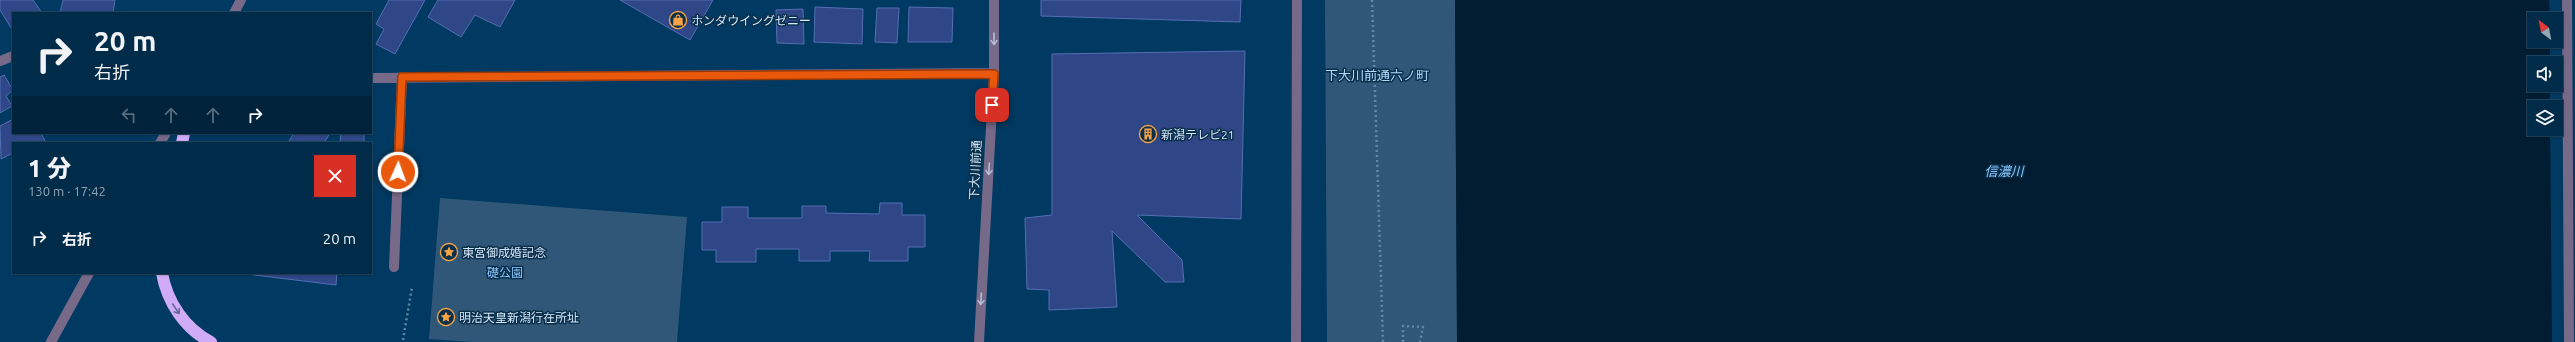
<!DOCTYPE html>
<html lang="ja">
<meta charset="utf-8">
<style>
body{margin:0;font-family:Ubuntu,"Noto Sans JP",sans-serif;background:#0e3753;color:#f1f3f6;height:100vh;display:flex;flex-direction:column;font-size:15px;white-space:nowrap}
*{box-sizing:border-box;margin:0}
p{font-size:13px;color:#95a7b4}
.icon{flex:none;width:22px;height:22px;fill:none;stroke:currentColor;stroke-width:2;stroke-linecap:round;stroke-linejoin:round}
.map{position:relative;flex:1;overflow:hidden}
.panel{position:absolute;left:12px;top:142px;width:360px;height:132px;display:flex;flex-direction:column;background:#002b49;border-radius:0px;box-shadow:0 1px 3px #0004,0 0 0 1px #224761}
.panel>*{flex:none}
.banner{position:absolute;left:12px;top:12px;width:360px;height:122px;border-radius:0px;box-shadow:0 1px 3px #0004,0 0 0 1px #224761;background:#002b49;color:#f1f3f6;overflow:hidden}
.needle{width:26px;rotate:328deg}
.buttons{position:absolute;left:2527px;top:12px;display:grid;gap:8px}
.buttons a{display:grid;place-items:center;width:36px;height:36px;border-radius:0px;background:#002b49;box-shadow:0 1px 3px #0004,0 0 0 1px #224761;font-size:20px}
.pin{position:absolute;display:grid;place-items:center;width:34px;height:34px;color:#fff;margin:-17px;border-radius:8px;box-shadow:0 2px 6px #0006}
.me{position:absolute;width:44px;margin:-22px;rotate:2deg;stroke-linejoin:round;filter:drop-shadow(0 0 3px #0008)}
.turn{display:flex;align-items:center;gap:14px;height:84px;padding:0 16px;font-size:18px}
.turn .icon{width:52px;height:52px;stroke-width:2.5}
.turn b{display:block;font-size:28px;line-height:34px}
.lanes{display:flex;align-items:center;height:38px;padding:0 16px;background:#0003;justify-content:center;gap:20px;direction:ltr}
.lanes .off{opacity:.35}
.round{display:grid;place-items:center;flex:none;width:42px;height:42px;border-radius:0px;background:#0e3753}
.headline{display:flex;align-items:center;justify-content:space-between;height:68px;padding:0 16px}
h1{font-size:24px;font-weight:800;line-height:30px}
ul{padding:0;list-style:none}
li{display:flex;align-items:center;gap:12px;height:56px;padding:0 16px}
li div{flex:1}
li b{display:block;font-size:15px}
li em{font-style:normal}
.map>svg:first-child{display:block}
.green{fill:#315778}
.water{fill:#021c31}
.building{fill:#2f4787;stroke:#546fb3}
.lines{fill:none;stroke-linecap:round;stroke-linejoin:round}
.path{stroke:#6189a7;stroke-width:2.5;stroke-dasharray:2 3;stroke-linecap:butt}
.minor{stroke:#776988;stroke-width:10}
.highway{stroke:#d0acf7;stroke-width:12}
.oneway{stroke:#b3bcd2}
.oneway2{stroke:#636798}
.route-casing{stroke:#983908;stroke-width:10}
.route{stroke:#ea580c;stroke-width:7}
.labels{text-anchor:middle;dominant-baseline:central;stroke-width:3;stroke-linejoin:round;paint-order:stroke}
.poi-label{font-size:12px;fill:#d4e8fa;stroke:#0a2f4b;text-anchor:start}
.street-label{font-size:12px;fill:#d4e8fa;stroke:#0a2f4b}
.park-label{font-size:12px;fill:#8bc5f9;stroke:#0a2f4b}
.neighbourhood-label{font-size:13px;fill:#b2dafe;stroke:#0a2f4b}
.water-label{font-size:13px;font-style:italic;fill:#8ec7fb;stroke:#0a2f4b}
</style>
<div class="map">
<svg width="2575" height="342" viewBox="0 0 2575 342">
<rect width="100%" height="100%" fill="#003961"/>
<!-- green -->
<path class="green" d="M1325 0H1455L1457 342H1327Z
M440 198 687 217 677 342H472L429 339Z"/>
<!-- water -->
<path class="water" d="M1455 0H2549L2550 19H2534V41H2550V63H2534V85H2550V107H2534V129H2550L2552 342H1457Z"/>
<!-- building -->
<path class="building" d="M0 0H33L42 13H13V31L0 10Z
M63 0H115L113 13H60Z
M389 0H425L395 54 376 44 384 29 376 24Z
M438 0H515L500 27 475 15 461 37 428 17Z
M620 0H713L690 40Z
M1041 0H1241L1240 22 1041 16Z
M815 7 863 9 862 44 814 42Z
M909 7 953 8 952 42H908Z
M877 8H899L897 43 875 42Z
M803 9 804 44 777 43 776 10Z
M1245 51 1241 219 1137 215 1182 260 1184 282H1165L1112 231 1117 307 1049 310V290L1027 289 1025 218 1052 215V54Z
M4 75 13 90 6 96 12 106 0 113V77Z
M13 119V133H41L46 143H13V153L1 159 0 126Z
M294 133H330L324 143H288Z
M341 133H364V143H340Z
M880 203H902V215H925V247H908V261H869L870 251H830V261H799V249H756V262H716V250H702V222H722V207H748V218H802V206H826V213L879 214Z
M238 273H337L336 285Z"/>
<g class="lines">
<!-- path -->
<path class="path" d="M1372 0 1383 342
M403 340 412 287
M1403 342V326L1423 327 1420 342"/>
<!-- minor -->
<path class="minor" d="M2567 0 2569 342
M234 13 241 0
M0 61 13 56
M371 78 994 73
M160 143 166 133
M394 267 402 77
M51 342 89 273
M979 342 994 73V0
M1296 342 1297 0"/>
<!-- highway -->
<path class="highway" d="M182 143 184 133
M162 273C167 302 185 329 211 342"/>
</g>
<!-- one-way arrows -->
<defs><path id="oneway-shaft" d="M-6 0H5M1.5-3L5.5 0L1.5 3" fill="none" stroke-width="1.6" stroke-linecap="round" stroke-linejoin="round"/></defs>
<g class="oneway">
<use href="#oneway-shaft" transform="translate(994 39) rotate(90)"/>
<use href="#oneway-shaft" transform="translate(989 169) rotate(93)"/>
<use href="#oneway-shaft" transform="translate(981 299) rotate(93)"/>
</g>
<use class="oneway2" href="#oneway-shaft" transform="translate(176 309) rotate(56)"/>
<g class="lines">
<!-- route casing -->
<g class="route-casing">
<path id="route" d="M398 172 402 77 994 74 992 105"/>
</g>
<!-- route -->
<use href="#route" class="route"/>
</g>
<!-- icons -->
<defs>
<g id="shop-ring" transform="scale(0.9)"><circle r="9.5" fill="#0a2f4b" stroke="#f5a345" stroke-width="1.5"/><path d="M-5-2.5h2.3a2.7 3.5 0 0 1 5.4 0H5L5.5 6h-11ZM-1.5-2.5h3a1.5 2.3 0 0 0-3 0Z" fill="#f5a345"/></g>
<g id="building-ring" transform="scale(0.9)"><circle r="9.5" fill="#0a2f4b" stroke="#f5a345" stroke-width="1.5"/><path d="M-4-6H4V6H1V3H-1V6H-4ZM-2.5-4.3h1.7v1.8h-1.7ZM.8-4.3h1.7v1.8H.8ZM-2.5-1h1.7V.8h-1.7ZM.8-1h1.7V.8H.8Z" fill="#f5a345"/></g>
<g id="sight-ring" transform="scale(0.9)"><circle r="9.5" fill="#0a2f4b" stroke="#f5a345" stroke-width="1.5"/><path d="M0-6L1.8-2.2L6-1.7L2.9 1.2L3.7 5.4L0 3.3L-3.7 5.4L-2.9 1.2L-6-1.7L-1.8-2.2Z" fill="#f5a345"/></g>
</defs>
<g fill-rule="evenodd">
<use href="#shop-ring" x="678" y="20"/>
<use href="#building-ring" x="1148" y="134"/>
<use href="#sight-ring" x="449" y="252"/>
<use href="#sight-ring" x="446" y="317"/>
</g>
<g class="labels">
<!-- poi labels -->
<g class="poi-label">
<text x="691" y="20">ホンダウイングゼニー</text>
<text x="1161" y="134">新潟テレビ21</text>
<text x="462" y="252">東宮御成婚記念</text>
<text x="459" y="317">明治天皇新潟行在所址</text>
</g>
<!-- street labels -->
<g class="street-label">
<text transform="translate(975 170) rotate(-87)">下大川前通</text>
</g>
<!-- park labels -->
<g class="park-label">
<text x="505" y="272">礎公園</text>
</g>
<!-- neighbourhood labels -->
<g class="neighbourhood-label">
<text x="1377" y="75">下大川前通六ノ町</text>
</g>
<!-- water labels -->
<g class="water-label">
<text x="2004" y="171">信濃川</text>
</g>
</g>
</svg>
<div class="buttons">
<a><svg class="needle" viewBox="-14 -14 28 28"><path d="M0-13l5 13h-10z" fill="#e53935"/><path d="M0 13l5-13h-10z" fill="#95a7b4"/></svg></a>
<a><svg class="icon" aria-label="sound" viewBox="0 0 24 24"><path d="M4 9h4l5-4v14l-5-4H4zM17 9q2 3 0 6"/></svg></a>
<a><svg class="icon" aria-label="layers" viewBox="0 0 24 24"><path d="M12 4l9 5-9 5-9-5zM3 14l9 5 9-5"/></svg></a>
</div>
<div class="pin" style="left:992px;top:105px;background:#d93025"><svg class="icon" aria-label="arrive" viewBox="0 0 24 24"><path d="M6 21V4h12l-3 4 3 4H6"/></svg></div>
<svg class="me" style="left:398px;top:172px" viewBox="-20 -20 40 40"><circle r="17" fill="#ea580c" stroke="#fff" stroke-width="3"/><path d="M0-11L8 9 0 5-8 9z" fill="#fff"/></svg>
<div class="banner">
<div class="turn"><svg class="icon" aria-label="right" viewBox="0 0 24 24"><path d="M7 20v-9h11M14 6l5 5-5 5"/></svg><div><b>20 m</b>右折</div></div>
<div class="lanes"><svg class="icon off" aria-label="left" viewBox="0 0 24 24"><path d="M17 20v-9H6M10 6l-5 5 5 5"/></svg><svg class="icon off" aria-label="ahead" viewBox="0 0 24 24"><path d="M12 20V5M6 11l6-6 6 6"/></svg><svg class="icon off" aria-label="ahead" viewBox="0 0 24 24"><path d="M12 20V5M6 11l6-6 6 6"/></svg><svg class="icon" aria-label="right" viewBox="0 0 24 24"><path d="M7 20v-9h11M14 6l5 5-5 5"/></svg></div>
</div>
<section class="panel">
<div class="headline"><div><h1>1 分</h1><p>130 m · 17:42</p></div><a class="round" style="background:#d93025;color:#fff"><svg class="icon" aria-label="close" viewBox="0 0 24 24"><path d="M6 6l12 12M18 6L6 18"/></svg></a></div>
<ul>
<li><svg class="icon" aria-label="right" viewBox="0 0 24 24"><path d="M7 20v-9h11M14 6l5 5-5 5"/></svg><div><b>右折</b></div><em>20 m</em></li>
</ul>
</section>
</div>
